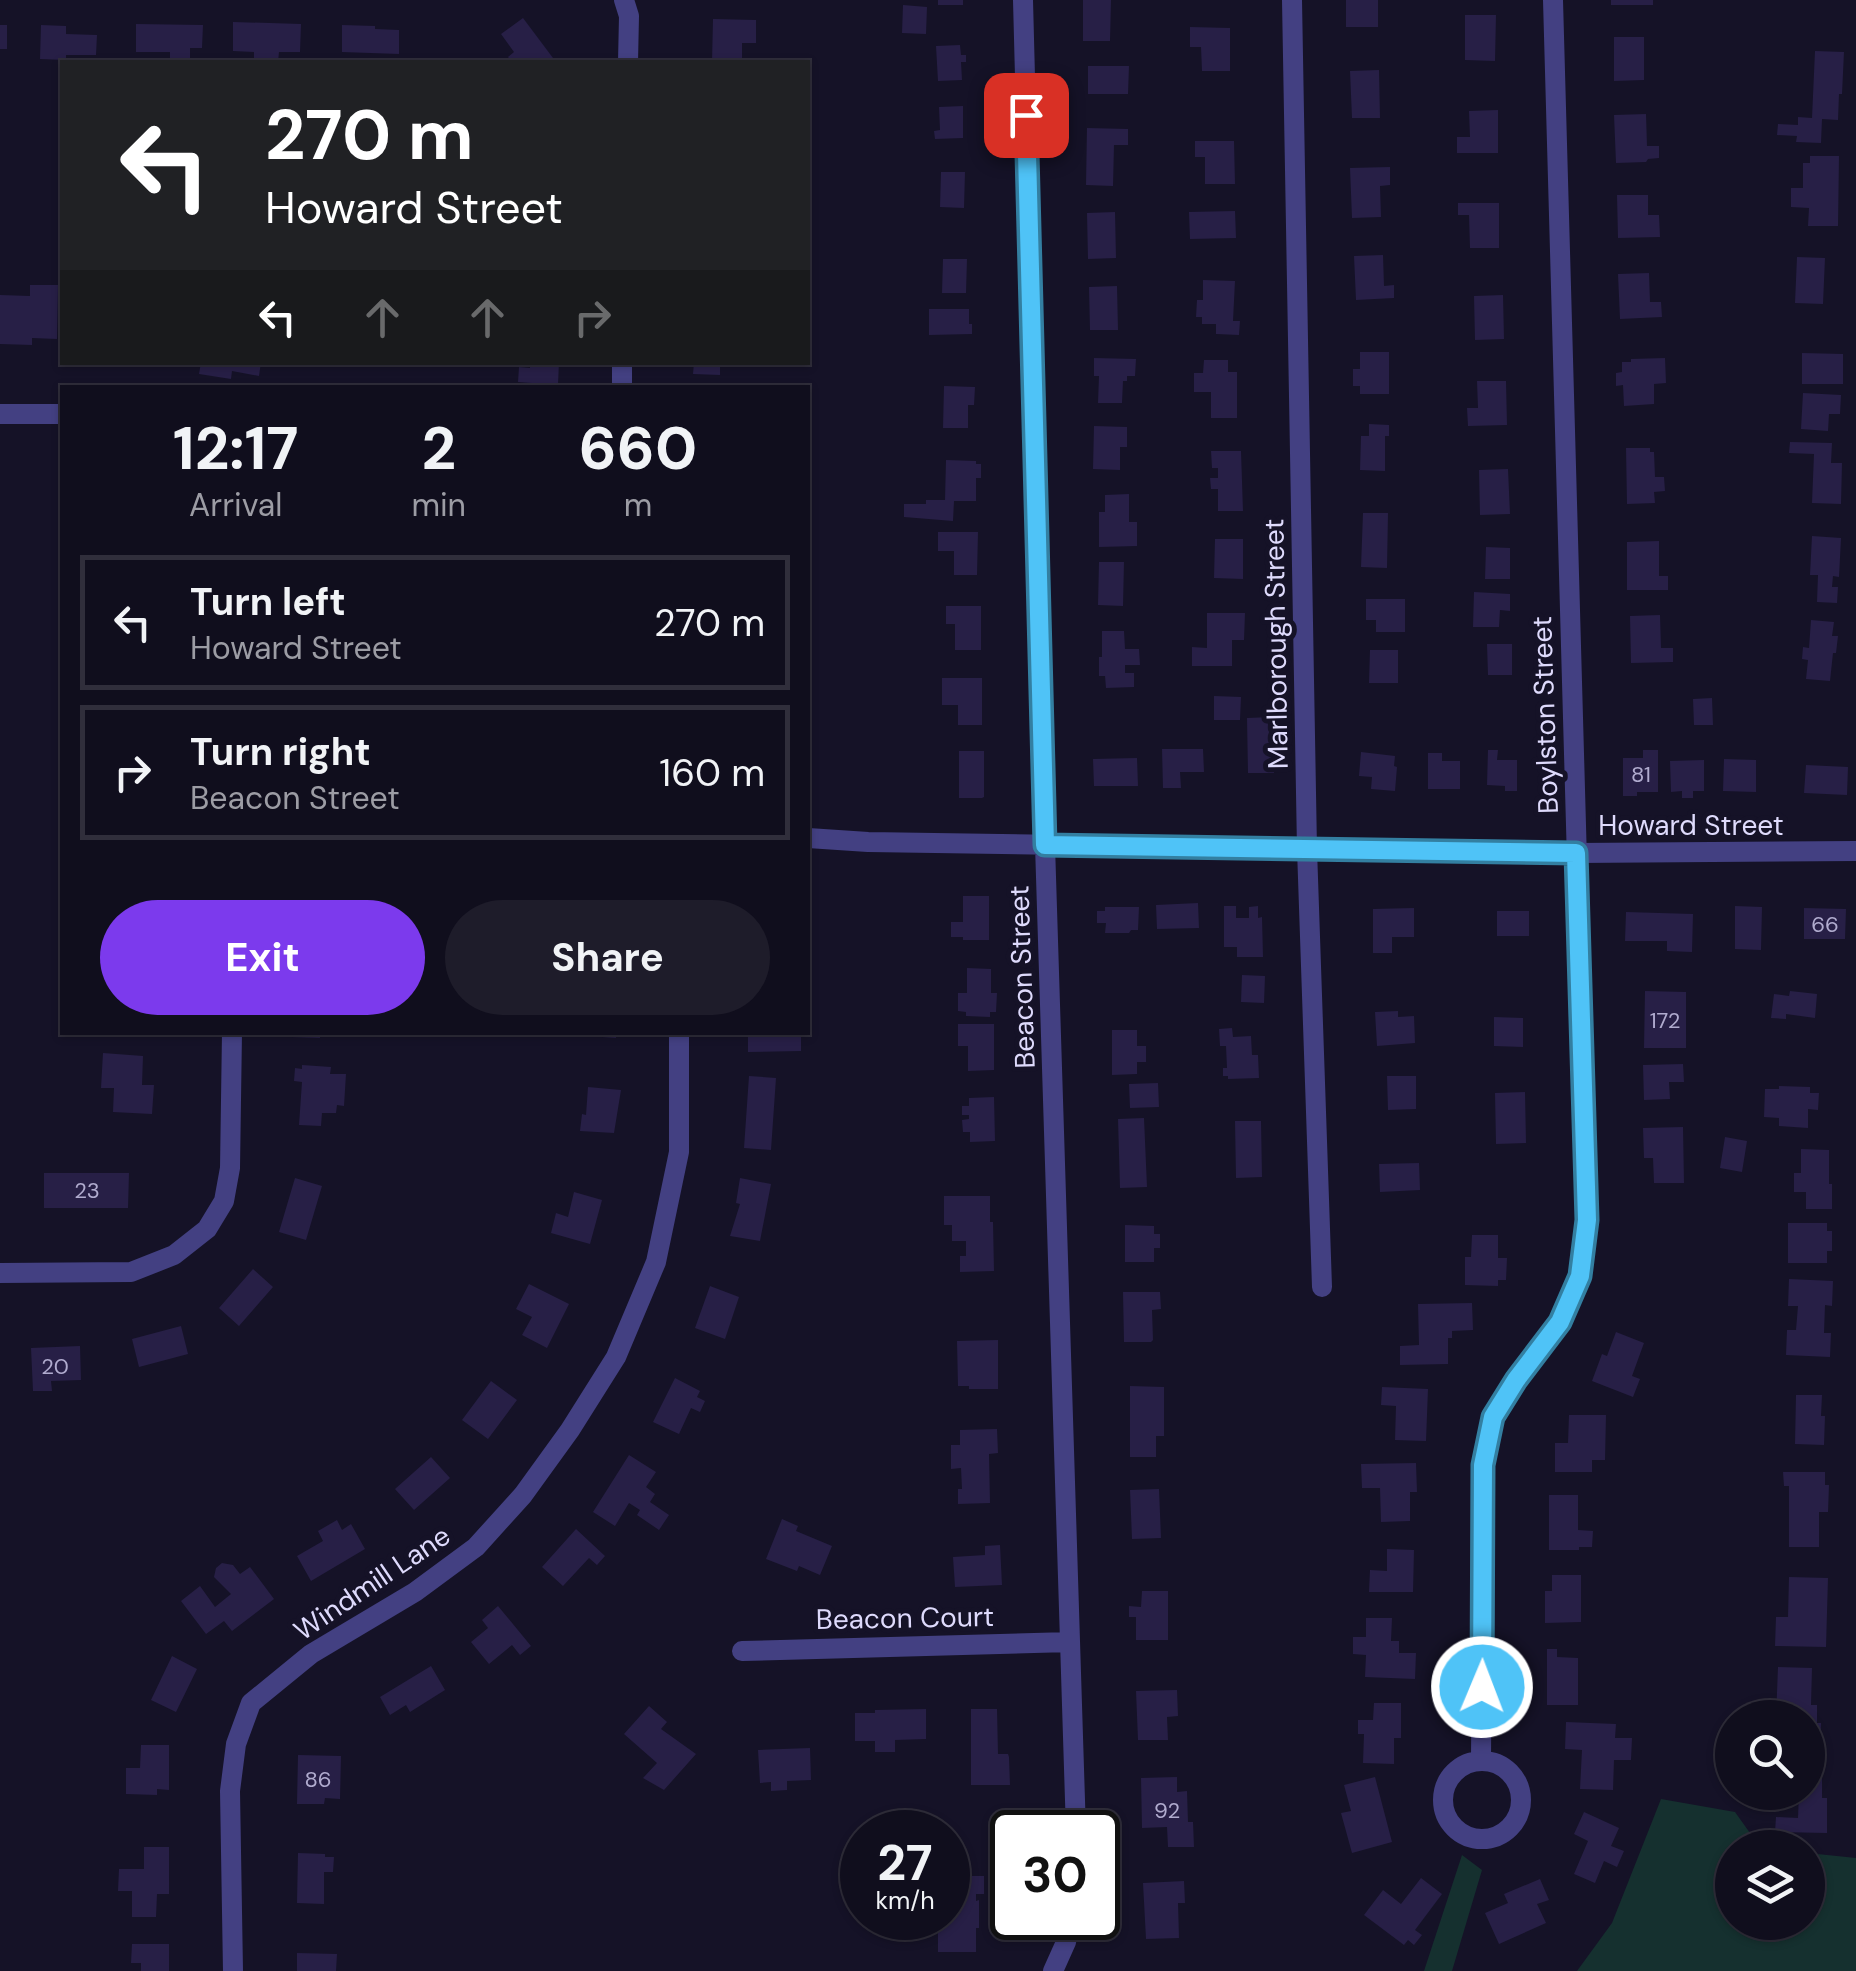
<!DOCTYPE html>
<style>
body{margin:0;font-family:"DM Sans",sans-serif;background:#1e1c2a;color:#f1f3f6;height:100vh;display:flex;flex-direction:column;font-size:38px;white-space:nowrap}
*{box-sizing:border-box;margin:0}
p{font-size:32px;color:#9c9ca4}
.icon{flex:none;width:55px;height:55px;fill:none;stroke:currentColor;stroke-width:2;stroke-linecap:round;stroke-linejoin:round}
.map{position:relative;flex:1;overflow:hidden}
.panel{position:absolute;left:60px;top:385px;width:750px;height:650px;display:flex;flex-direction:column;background:#100e1d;border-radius:0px;box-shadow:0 2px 8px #0004,0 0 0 2px #302e3b}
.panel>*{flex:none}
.hud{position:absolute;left:60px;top:60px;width:750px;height:305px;border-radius:0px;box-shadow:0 2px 8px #0004,0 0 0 2px #302e3b;background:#202124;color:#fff;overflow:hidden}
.tools{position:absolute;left:1715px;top:1700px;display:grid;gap:20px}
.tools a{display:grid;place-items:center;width:110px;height:110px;border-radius:50%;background:#100e1d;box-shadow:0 2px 8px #0004,0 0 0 2px #302e3b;font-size:50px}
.speed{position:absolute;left:840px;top:1810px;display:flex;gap:20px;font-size:50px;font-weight:700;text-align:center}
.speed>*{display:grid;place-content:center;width:130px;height:130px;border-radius:50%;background:#100e1d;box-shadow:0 2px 8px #0004,0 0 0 2px #302e3b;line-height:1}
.speed small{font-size:25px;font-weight:400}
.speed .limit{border:5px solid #111;border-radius:15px;background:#fff;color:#111}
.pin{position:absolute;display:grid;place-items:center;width:85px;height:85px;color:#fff;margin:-42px;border-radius:20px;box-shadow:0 5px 15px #0006}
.me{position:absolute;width:110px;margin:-55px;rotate:1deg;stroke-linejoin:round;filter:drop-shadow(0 0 8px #0008)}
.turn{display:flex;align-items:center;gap:35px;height:210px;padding:0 40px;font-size:45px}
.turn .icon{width:130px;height:130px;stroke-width:2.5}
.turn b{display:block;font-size:70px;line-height:85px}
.lanes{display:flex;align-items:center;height:95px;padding:0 40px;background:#0003;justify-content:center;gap:50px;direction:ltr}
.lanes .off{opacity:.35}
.eta{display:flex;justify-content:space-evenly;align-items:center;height:170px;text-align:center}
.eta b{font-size:60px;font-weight:700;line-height:70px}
.action{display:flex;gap:20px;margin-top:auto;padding:20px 40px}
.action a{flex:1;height:115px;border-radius:60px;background:#7c3aed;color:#fff;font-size:40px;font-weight:700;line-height:115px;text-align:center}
.action a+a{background:#1e1c2a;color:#f1f3f6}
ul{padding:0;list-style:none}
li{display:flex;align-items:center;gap:30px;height:135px;margin:0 20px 15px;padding:0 20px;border:5px solid #302e3b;border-radius:0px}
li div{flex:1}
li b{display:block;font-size:38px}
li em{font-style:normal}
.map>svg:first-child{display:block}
.green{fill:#15302f}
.building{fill:#271f46}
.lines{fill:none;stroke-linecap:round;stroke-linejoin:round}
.minor{stroke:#434082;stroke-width:20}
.route-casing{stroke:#337fa1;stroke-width:25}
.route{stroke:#4fc3f7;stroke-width:18}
.labels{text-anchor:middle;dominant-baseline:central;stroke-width:10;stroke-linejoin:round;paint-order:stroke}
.number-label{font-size:22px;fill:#b0abce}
.street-label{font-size:28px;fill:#dedafc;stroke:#151227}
</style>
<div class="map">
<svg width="1856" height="1971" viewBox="0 0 1856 1971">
<rect width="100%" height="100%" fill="#151227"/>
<!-- green -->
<path class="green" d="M1661 1799 1735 1812 1760 1847 1732 1848V1922H1808V1853L1856 1858V1971H1577L1612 1923Z
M1462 1855 1482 1870 1452 1971H1424Z"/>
<!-- building -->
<path class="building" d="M938 0H963V5H938Z
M1083 0H1111L1110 41H1083Z
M1346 0H1378V27H1346Z
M1611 0H1653V5H1611Z
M903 5 927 7 926 34 902 33Z
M1465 15H1496L1495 61 1465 60Z
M523 18 556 62H512L508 57 514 52 501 34Z
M713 19 756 20V43H742V62H712Z
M233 22 301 24 300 52H279L278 62H254V52L233 51Z
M136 24 203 25 202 48H190V61H170V52H136Z
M0 25H7V49H0Z
M41 25 66 26V34L97 35 96 55H66V60L40 59Z
M342 25 375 26V29L399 30V54L342 52Z
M1190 27 1230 28V71H1202L1201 47H1190Z
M1614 37H1644V80L1614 81Z
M960 45 961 55H966V62H961L962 80 938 81 936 46Z
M1815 51 1844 52 1842 94H1839L1838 120 1822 119 1821 143 1796 142 1797 136 1777 135 1778 124 1798 125V117L1812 118Z
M1088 66H1129L1128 94H1088Z
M1379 70 1380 118H1352L1350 71Z
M963 106V138L935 139 934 131 940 130 939 107Z
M1498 110V153H1457V137H1470L1469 111Z
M1646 114 1647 146H1659V158L1648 159 1646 162 1616 163 1614 115Z
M1087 128 1128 129V145H1114L1113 186 1086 185Z
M1195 141H1234L1235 184H1205V157H1195Z
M1810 156H1839L1838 226H1808L1809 208 1791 207V188H1803V163H1810Z
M1390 167V185L1380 186 1381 217 1352 218 1350 168Z
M941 172H965L964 208 940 207Z
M1617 195H1648V215H1659L1660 237 1618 238Z
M1458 203H1499V248H1470L1469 215H1458Z
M1235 211 1236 238 1190 239 1189 212Z
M1115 212 1116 258 1088 259 1087 213Z
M1383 255 1384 286 1394 285V298L1356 300 1354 256Z
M1797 257 1825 258 1823 304 1795 303Z
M943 259H967L966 293H942Z
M1649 273 1650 302H1661L1662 317 1620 319 1618 274Z
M1203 280 1235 281 1233 321H1240L1239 335 1216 334V324H1202V317H1196L1197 300H1203Z
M30 285H58L57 339 32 338V345L0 344V295L30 296Z
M1117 286 1118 330H1090L1089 287Z
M1503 295 1504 339 1475 340 1474 296Z
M929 309H969V324H972V334L929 335Z
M1360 352H1389V394H1360V386H1353V369H1360Z
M1802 353 1843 354V384H1802Z
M1094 358 1136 359 1135 376H1127V381H1123L1122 403H1098L1099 376H1094Z
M1665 358 1666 383 1654 384V404L1624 406 1623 385 1616 386V373L1622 372V362H1631V359Z
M1204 360H1228V372H1237V418H1211V392H1194V373H1203Z
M201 362H261L259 376 232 371 231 379 199 374Z
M530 362H559L558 385 518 382 519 367 530 368Z
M694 362H720V375L693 374Z
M1477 381H1506L1507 425 1468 426 1467 408H1478Z
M944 386 975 387 974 405H968V428H943Z
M1803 393 1841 395 1840 414H1829L1828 431 1801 429Z
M1369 424 1389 425V436H1385V471L1360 470 1361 436H1369Z
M1094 426 1127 427V447H1120V470L1093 469Z
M1790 442 1832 443 1831 463H1842L1841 504 1812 503 1814 454 1789 453Z
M1626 448H1650V452H1654L1655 477H1664L1665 491 1654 492 1655 503 1627 504Z
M1211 451H1241L1243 511H1218V489H1211L1210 478H1218V468H1212Z
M946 460 976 461V464H981V478H976V501H954L953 521 904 517V504H926V500H945Z
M1508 469 1510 514 1480 515 1479 470Z
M1129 494V522H1137V546L1099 547V512H1105V495Z
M1363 513H1388L1387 568 1361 567Z
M938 532H978L977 575H954V551H938Z
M1812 536 1841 538 1839 577 1833 576 1832 587H1838L1837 603 1817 602 1818 575H1810Z
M1215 539H1243V579L1214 578Z
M1659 541V576H1668V590H1627V542Z
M1486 547 1510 548V579H1485Z
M1099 562H1124L1123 606 1098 605Z
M1474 592 1510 594V611L1500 610 1499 627H1473Z
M1366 599H1405V632H1376V620H1366Z
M946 606H981V650H955V624H946Z
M1207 613H1245L1244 640H1232V666H1192V647L1207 648Z
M1660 615 1661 648H1673V662L1631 663 1630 616Z
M1811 620 1834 622 1832 636H1838L1836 653H1833L1830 681 1806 679 1808 660 1802 659 1803 647 1809 648Z
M1102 631H1124L1125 649H1139L1140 665H1125V673H1134V687L1106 688 1105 676H1099V657H1102Z
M1487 644H1512V675H1488Z
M1370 650H1398V683H1369Z
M942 678H982V725H958V705H942Z
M1214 696 1241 697 1240 720H1214Z
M1712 698 1713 725H1694L1693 699Z
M1273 717 1274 773H1248L1247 718Z
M1162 749H1203L1204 772H1180L1181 788H1163Z
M1488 750H1498L1497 760H1517V791H1505V786L1487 785Z
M1643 750H1658V792H1637V796H1623V758H1643Z
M959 751H984V797L982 798H959Z
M1361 752 1395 756 1394 766 1397 767 1395 791 1371 789 1372 777 1359 776Z
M1428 753H1442V761H1460V789H1428Z
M1137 758 1138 786H1094L1093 759Z
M1724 759 1756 760V792L1723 791Z
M1704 760V791H1693V798H1682V791L1671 792 1670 761Z
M1806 765 1848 767 1847 795 1804 793Z
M963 896H989V940H963V937H951V922H963Z
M1198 903 1199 928 1157 929 1156 905Z
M1224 906H1236V918H1249V907L1258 906V918L1262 917 1263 957H1237V947H1224Z
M1735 906 1762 907 1761 950 1735 949Z
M1105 907H1139L1138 930H1131L1129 933H1105L1106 923H1097V911H1105Z
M1414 908V937H1392V953H1373V909Z
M1804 908 1846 909 1845 939H1804Z
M1497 911H1529V936H1497Z
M1626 912 1693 914 1692 952 1667 951V941H1625Z
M967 968 991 969V993H997L996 1012H990V1017L966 1016V1012L958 1011V993H967Z
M1242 975 1265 976 1264 1003 1241 1002Z
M1645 991 1686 992V1048H1644Z
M1790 991 1817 994 1815 1018 1786 1014V1019L1771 1018 1774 994 1789 996Z
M1398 1011V1017L1414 1016 1415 1043 1377 1046 1375 1012Z
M1494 1017 1523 1018V1047L1494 1046Z
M958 1024H994V1070L968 1071V1046H958Z
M1232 1028 1233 1037 1251 1036 1252 1055H1258L1259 1078 1228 1079V1076H1223V1068H1227L1226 1046H1220L1219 1029Z
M1112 1030H1137V1046H1146V1062H1137V1074L1112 1075Z
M292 1032H320V1038L292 1037Z
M589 1032H616V1038L589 1036Z
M748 1032H801V1051L748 1052Z
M103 1053 143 1056 142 1085H154L152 1114 113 1112 114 1088H101Z
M1683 1064 1684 1082H1669L1670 1099 1644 1100 1643 1065Z
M302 1065 331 1067 330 1074H346L344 1106 337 1105 336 1113H322L321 1126 299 1125 302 1082 294 1081 295 1068 302 1069Z
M749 1076 776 1078 771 1150 744 1148Z
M1387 1076H1416V1109L1388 1110Z
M1158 1083 1159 1107 1130 1108 1129 1084Z
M1779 1086 1810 1087V1093H1819L1818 1110 1808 1109V1128L1779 1126V1118L1764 1117 1765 1089H1779Z
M588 1087 621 1090 614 1133 580 1131 582 1114 586 1115Z
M1525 1092 1526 1143 1496 1144 1495 1093Z
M994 1097 995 1141 970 1142V1132H963L962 1120 969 1119V1115H962V1106H969V1098Z
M1144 1118 1147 1187 1120 1188 1118 1119Z
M1235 1121H1261L1262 1177 1236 1178Z
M1683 1127 1684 1183H1654L1653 1158H1644L1643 1128Z
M1725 1137 1747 1141 1742 1172 1720 1168Z
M1801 1149 1829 1150V1184H1832V1209H1806V1192H1794V1173H1801Z
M1419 1163 1420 1190 1380 1192 1379 1164Z
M44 1173H129L128 1208H44Z
M295 1178 322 1186 306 1240 279 1232Z
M740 1178 771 1184 760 1241 730 1236 740 1204 736 1203Z
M574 1192 602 1200 590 1244 551 1233 556 1213 568 1217Z
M944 1196H990V1222H993L994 1271 960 1272V1256H966V1241H952V1225H944Z
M1788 1223H1827V1231H1832V1251H1827V1263H1788Z
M1125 1225 1154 1226V1234H1160V1248H1154V1262H1125Z
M1472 1235H1498V1258H1507L1506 1280H1498V1286L1465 1285V1257H1471Z
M253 1269 273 1287 239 1326 219 1308Z
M1789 1279 1833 1281 1832 1306 1825 1305 1824 1333H1831L1830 1357 1786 1355 1787 1330H1796L1798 1306H1788Z
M529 1284 569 1304 547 1348 522 1335 532 1317 516 1309Z
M710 1286 739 1297 725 1339 695 1328Z
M1123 1292H1160L1161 1309 1152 1310 1153 1340 1151 1342H1124Z
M1472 1303 1473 1330 1452 1331V1338H1448V1364L1400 1365V1346L1419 1345 1418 1304Z
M181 1326 188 1354 139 1367 132 1339Z
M1616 1332 1644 1343 1632 1376 1640 1379 1633 1397 1592 1381 1602 1354 1607 1356Z
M998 1340V1389H969V1386H958L957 1341Z
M80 1346 81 1380 51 1381 52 1391H33L31 1348Z
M675 1378 700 1391 697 1397 705 1401 700 1412 691 1408 679 1434 653 1422Z
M491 1381 517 1400 488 1439 462 1420Z
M1130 1386 1164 1387V1436H1156V1457H1130Z
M1382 1387 1428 1389 1426 1441 1395 1440 1396 1406 1381 1405Z
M1796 1395H1822L1821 1416H1825L1824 1445 1795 1444Z
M1569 1415H1606L1605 1460H1592V1472H1555V1443H1568Z
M997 1429 998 1453 989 1454 990 1503 958 1504V1489H962L961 1468 951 1469V1445H960V1430Z
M629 1455 656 1472 646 1487 655 1494 650 1502 669 1515 659 1530 637 1515 640 1510 629 1503 615 1526 593 1512Z
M431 1457 450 1478 414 1510 395 1489Z
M1416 1463 1417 1492H1410V1521L1381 1522 1380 1488H1362L1361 1464Z
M1783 1472H1825V1485H1829L1828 1512H1819V1547H1789V1486H1784Z
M1159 1489 1161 1538 1132 1539 1130 1490Z
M1549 1495H1578V1530L1593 1531 1592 1547H1579V1550H1549Z
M782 1519 798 1526 796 1531 832 1546 820 1575 799 1566 797 1571 766 1559Z
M337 1520 342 1530 351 1524 365 1549 311 1581 297 1556 323 1541 318 1531Z
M576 1529 605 1556 597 1565 589 1558 563 1586 542 1567Z
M1000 1545 1002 1585 955 1587 953 1557 985 1555V1546Z
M1387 1549 1414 1550 1413 1592H1369L1370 1570 1387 1571Z
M222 1563 233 1565 240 1574 250 1567 274 1599 232 1631 224 1621 206 1634 181 1601 200 1586 215 1607 231 1594 214 1577 216 1568Z
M1552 1575H1581V1622L1545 1623V1591H1552Z
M1789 1577 1828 1578 1826 1647 1775 1646 1776 1617H1788Z
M1142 1591H1168V1640H1136V1617H1129V1606L1141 1607Z
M498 1606 531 1646 520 1655 512 1645 489 1664 471 1642 488 1628 482 1620Z
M1366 1618H1392L1391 1641H1399V1653H1416L1415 1679 1365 1677 1366 1655 1353 1654V1637H1366Z
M1547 1649H1557V1657L1578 1658V1705H1547Z
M172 1656 197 1669 176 1712 151 1700Z
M431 1666 445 1690 410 1712 406 1705 390 1715 380 1697Z
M1778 1667 1812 1668 1811 1705H1817V1723H1821L1820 1751 1808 1750V1718H1776Z
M1177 1690 1178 1716 1167 1717 1168 1740H1138L1136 1691Z
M1374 1703H1401V1738H1394V1764L1363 1763 1364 1734H1358V1720H1373Z
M649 1706 667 1722 661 1729 696 1754 664 1790 643 1778 657 1763 624 1734Z
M926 1709V1739L895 1740V1752H875V1741H855V1713H875V1710Z
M971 1709H997L998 1754H1008L1009 1757 1010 1785H971Z
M1566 1722 1616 1724 1615 1738H1632L1631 1760H1614L1613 1790 1580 1789 1582 1750 1565 1749Z
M141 1745H169V1790L157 1789V1795L126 1794V1768H140Z
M810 1748 811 1780 787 1781V1790L771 1791V1782L760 1783 758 1750Z
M298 1755 341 1756 340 1799 325 1798 324 1804H297Z
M1808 1773H1822V1798H1827V1833L1775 1832 1776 1817 1798 1818 1799 1792H1808Z
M1177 1777V1792L1187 1791 1188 1822H1193L1194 1847H1168L1167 1827 1142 1828 1141 1778Z
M1375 1777 1392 1842 1352 1853 1341 1813 1351 1811 1344 1785Z
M1584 1812 1619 1828 1611 1846 1624 1851 1617 1867 1604 1861 1595 1883 1574 1874 1588 1841 1574 1834Z
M144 1847H169V1894H157L156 1917H132V1891H118L119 1869H144Z
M298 1853 325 1854V1857H334L333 1872H324V1904L297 1903Z
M948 1876H984V1894H976V1901L979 1900V1928H976V1952H938V1918H948V1908H950Z
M1421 1878 1442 1894 1415 1930 1422 1935 1414 1945 1408 1940 1404 1945 1364 1915 1383 1890 1401 1904Z
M1540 1879 1549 1900 1537 1904 1546 1923 1499 1944 1485 1913 1508 1903 1504 1894Z
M1184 1881 1185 1903H1178L1179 1938 1146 1939 1143 1883Z
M132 1944H169V1971H141V1963H131Z
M297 1953 337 1954 336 1971H297Z"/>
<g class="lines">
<!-- minor -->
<path class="minor" d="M624 0 629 16 628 62
M1023 0 1045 845 1076 1832
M1292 0 1307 849 1322 1287
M622 388V362
M0 414H62
M808 838 868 842 1576 853 1856 851
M0 1273 131 1272 174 1255 207 1229 224 1201 230 1168 232 1032
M742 1651 1070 1642
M1481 1761 1483 1465 1493 1417 1516 1380 1560 1322 1581 1277 1587 1220 1553 0
M1443 1800a39 39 0 1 1 78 0a39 39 0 1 1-78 0Z
M233 1971 230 1791 236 1744 251 1703 311 1654 415 1592 476 1547 523 1495 570 1430 616 1357 656 1262 679 1152V1032
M1053 1971 1066 1942 1071 1918"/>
</g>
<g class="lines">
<!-- route casing -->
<g class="route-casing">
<path id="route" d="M1026 115 1045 845 1576 853 1587 1220 1580 1276 1560 1322 1516 1380 1493 1417 1483 1465 1482 1687"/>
</g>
<!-- route -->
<use href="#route" class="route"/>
</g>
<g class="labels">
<!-- number labels -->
<g class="number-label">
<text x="1641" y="774">81</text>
<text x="1825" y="924">66</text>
<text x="1665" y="1020">172</text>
<text x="87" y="1190">23</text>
<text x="55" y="1366">20</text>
<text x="318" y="1779">86</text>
<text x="1167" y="1810">92</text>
</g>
<!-- street labels -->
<g class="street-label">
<text transform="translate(1276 644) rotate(-91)">Marlborough Street</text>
<text transform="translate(1545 715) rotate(-92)">Boylston Street</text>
<text x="1691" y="825">Howard Street</text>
<text transform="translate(1022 977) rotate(-92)">Beacon Street</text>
<text transform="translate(372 1583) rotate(-34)">Windmill Lane</text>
<text transform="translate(905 1618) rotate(-1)">Beacon Court</text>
</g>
</g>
</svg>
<div class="tools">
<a><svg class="icon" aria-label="search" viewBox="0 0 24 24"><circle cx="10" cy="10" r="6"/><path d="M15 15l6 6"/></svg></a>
<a><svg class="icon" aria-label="layers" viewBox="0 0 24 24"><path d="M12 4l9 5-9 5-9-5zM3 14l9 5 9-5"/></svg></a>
</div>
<div class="speed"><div>27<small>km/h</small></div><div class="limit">30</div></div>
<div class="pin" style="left:1026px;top:115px;background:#d93025"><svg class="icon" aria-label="arrive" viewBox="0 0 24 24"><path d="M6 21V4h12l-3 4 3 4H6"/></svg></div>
<svg class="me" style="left:1482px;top:1687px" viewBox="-20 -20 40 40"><circle r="17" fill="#4fc3f7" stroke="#fff" stroke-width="3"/><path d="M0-11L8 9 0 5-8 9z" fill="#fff"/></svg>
<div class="hud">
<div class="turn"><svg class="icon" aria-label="left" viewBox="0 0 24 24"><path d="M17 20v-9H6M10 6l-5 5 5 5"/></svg><div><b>270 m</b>Howard Street</div></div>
<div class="lanes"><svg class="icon" aria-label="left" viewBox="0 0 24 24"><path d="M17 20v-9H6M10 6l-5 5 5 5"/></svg><svg class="icon off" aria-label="ahead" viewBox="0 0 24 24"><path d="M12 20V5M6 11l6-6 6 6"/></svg><svg class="icon off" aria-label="ahead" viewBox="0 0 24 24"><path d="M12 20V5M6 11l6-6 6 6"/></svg><svg class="icon off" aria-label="right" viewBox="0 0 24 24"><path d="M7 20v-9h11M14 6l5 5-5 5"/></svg></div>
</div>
<section class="panel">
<div class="eta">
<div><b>12:17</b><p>Arrival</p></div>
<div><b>2</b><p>min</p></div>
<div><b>660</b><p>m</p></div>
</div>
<ul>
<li><svg class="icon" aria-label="left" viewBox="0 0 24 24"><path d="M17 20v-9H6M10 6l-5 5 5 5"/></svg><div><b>Turn left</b><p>Howard Street</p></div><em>270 m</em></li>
<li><svg class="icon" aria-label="right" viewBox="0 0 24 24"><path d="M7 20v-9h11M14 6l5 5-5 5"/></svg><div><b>Turn right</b><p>Beacon Street</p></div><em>160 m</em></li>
</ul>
<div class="action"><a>Exit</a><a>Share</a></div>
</section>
</div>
